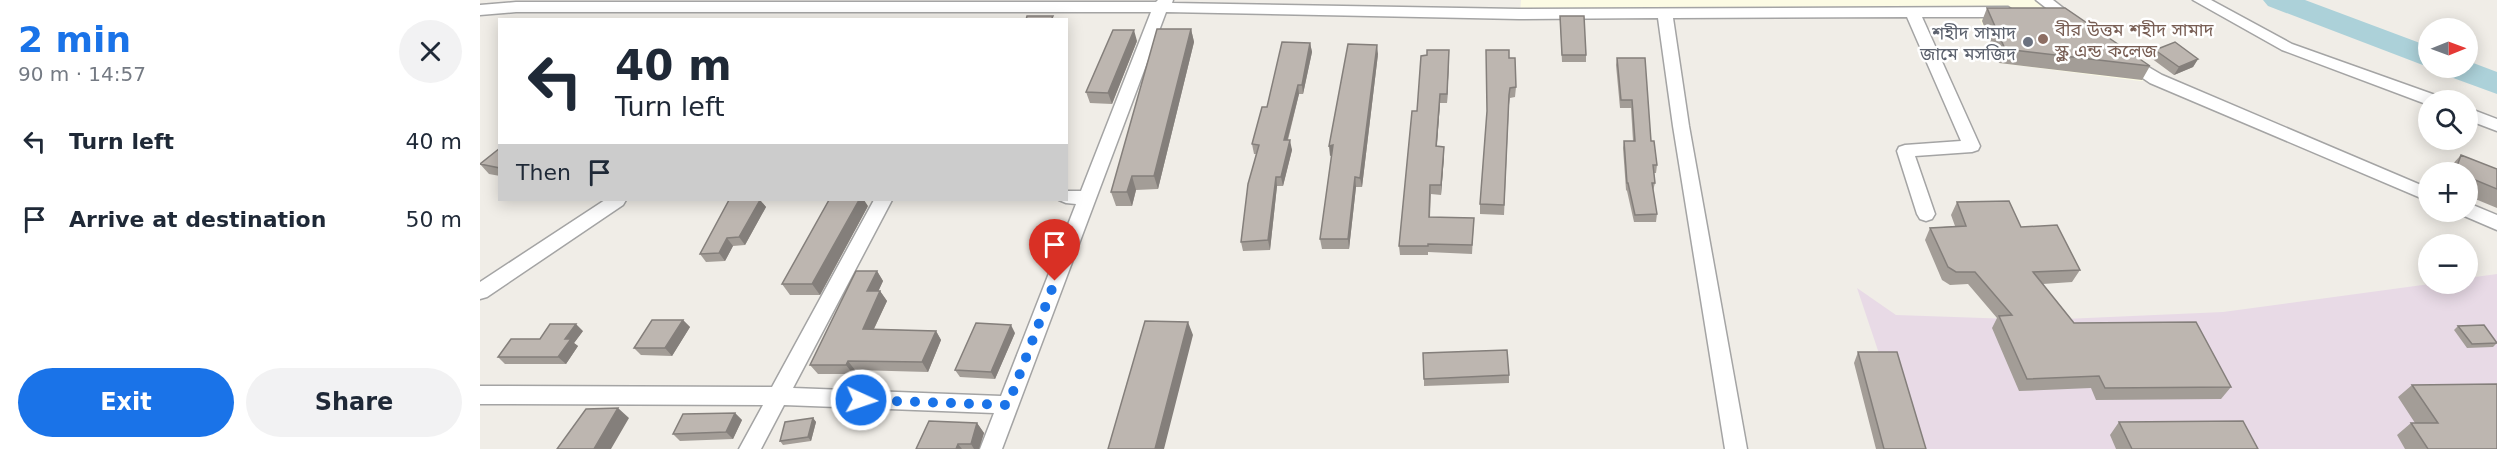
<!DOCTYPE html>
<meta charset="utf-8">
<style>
body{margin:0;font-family:"DejaVu Sans","Noto Sans Bengali",sans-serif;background:#f2f2f3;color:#1f2937;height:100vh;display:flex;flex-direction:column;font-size:22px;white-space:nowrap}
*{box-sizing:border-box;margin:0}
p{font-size:20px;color:#747a83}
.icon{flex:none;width:33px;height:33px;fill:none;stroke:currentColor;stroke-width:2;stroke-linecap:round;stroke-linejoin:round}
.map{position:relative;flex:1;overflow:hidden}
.panel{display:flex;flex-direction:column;background:#fff;width:480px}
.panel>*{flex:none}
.guide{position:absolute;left:18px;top:18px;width:570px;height:183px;border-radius:0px;box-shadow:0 3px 15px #0003;background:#fff;color:#1f2937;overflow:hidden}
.needle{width:39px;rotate:89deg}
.tools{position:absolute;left:1938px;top:18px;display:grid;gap:12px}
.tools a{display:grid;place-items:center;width:60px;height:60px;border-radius:50%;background:#fff;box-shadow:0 3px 15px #0003;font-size:30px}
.pin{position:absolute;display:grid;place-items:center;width:51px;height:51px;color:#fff;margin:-62px -26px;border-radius:50% 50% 50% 0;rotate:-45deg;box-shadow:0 0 6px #0007}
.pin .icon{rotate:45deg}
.me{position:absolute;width:66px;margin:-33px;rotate:93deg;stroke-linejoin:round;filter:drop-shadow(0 0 4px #0008)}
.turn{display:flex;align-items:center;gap:21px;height:126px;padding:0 18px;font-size:27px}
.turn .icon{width:78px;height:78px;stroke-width:2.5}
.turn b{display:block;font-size:42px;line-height:51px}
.then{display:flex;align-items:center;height:57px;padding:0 18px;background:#0003;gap:12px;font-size:22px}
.round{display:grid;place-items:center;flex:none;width:63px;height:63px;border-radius:32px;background:#f2f2f3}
.head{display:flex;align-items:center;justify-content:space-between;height:102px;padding:0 18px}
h1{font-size:36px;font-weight:700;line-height:45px;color:#1a73e8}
.button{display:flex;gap:12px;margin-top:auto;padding:12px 18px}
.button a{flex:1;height:69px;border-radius:36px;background:#1a73e8;color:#fff;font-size:24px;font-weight:700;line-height:69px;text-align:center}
.button a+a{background:#f2f2f3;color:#1f2937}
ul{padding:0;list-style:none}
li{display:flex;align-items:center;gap:18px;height:78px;padding:0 18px}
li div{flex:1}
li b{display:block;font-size:22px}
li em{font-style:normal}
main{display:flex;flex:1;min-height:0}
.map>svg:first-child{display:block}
.industrial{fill:#e8dae6}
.education{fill:#fcfbe4}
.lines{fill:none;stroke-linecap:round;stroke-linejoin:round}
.river{fill:#acd1d9;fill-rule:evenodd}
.minor-casing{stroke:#a4a4a4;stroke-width:3}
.minor{fill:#fff;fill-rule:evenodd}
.wall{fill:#a39d97}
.shaded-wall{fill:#847f7b}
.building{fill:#bdb6b0;stroke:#847f7b;stroke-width:1.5}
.route{stroke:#1a73e8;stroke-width:10;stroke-dasharray:0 18}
.education-dot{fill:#8d6e63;stroke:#fff;stroke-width:2}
.worship-dot{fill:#6b7280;stroke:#fff;stroke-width:2}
.labels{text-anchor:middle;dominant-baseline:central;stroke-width:5;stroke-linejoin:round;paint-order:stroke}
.education-label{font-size:18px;fill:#785e54;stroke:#fff;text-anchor:start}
.worship-label{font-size:18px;fill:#5b616d;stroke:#fff;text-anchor:end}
</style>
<main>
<section class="panel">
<div class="head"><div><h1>2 min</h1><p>90 m · 14:57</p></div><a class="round"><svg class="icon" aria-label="close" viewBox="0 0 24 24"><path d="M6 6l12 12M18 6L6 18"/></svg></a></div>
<ul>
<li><svg class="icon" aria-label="left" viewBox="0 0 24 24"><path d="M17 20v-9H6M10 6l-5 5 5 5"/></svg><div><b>Turn left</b></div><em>40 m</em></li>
<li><svg class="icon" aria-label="arrive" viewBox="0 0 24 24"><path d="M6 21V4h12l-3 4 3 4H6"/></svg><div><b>Arrive at destination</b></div><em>50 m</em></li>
</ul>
<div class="button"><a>Exit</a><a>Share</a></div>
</section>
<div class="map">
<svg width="2017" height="449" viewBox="0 0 2017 449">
<rect width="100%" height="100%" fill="#f0ede7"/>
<!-- industrial -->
<path class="industrial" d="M2017 274V449H1431L1377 288 1416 315 1562 320 1743 312 1950 284H1988V278Z"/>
<!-- education -->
<path class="education" d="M1041 0H1564L1675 79 1660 81 1519 63 1497 13 1040 14Z"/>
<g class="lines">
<!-- river -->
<path class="river" d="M1783 0H1825L1948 46V67L1788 6Z
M1988 61 2017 72V94L1965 75 1960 68H1988Z"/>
<!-- minor casing -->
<g class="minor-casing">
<path id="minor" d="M678 0H693L692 3 1039 9 1528 7 1535 12 1528 17H1442L1500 146 1498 150 1492 152 1435 156 1455 214 1452 219 1446 221 1440 219 1437 214 1417 151 1419 147 1425 145 1481 141 1427 17 1193 18 1209 126 1267 449H1245L1193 126 1178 18 1039 19 686 12 522 449H500L514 413 304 405 281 449H259L283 405 0 404V386L292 387 394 200H412L313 388 521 396 596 204 586 203 579 200H586V191H601L671 12H36L0 15V5L36 2H676Z
M1556 0H1573L1601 22 1593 27 1588 25Z
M1713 0H1731L1812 44 1958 96 1960 100H1948V104H1946L1802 50Z
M1648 55 1682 75 1948 188V201L1670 83 1642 64 1640 60 1642 56Z
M1988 108 2017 119V131L1988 120Z
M125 200H146L143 205 7 297 0 299V282Z
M1988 203 2017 215V230L1982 215 1980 212H1988Z"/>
</g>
<!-- minor -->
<use href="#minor" class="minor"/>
</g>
<!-- wall -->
<path class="wall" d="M1507 8 1670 66 1662 80 1519 63 1502 21Z
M1080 16 1106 55V62H1082Z
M711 29 714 42 678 189 656 190 652 206H636L631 192Z
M657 41 632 104 610 103 606 92Z
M830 43 832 52 823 94H819L808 140 812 150 803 186H797L790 250 763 251 761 242 776 154H774L772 144 787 107Z
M1675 50 1718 59 1713 67 1694 75 1671 58Z
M898 54 882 187H876L869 249H842L840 239 852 155 850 156Z
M1029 58 1036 87 1035 97 1030 98 1029 105 1024 215 1000 214V204Z
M1137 58 1171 141 1177 165 1176 173H1174L1175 183 1173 191 1177 214 1176 222H1154L1147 191 1146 190 1143 148 1144 141H1153L1151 108H1140L1136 65Z
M969 59 967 103H960L957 146 964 147V156L961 195 951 194 950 217 994 218 992 254 948 252V255H920L919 246Z
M20 148V176L9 174 0 164Z
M1981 155 2017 169V208L1988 196V172H1967L1969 168Z
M280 200 286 207 265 245 253 246 245 261 226 262 220 254Z
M1477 202 1541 227 1600 270 1592 282 1563 284 1594 323 1751 387 1741 399 1616 400 1611 388 1539 391 1512 328 1517 318 1488 284 1470 285 1462 280 1445 240 1450 228 1475 226 1471 215Z
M388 206 340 295H310L302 284Z
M397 271 403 281 398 291H400L407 301 394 329 456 331 461 340 448 372 375 370 373 374H338L330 365Z
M203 320 210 327 192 356 161 355 154 348Z
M1978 326 2017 343 2013 347 1987 348 1974 330Z
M103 331 94 343 98 346 86 364H25L18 357 60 339Z
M535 333 515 379 480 377 475 370Z
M1378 352 1446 449H1396L1374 363Z
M1029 375V383L944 386V379Z
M1932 385 2017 449H1925L1917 435 1931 423H1935L1918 397Z
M255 413 262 420 253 439 200 441 193 434Z
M333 418 336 422 331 441 303 445 300 441Z
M1639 422 1778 449H1636L1630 435Z
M497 423 504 433 499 449H436Z"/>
<!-- shaded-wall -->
<path class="shaded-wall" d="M711 29 714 42 678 189 674 176Z
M654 30 657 41 632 104 628 93Z
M830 43 832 52 823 94 822 85Z
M897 45 898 54 882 187 880 178Z
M969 50V59L967 103V94Z
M1718 59 1713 67 1694 75 1699 67Z
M818 85 819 94 805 149 804 140Z
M960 94V103L956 155V146Z
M810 140 812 150 803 186 801 177Z
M853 145 854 154 850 156 849 146Z
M964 147V156L961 195V185Z
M652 176 656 190 652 206 647 192Z
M796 177 797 186 790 250 788 240Z
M875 177 876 187 869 249 868 239Z
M280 200 286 207 265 245 259 237Z
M379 200H384L388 206 340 295 332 284Z
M247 238 253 246 245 261 239 253Z
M397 271 403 281 394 301 387 291Z
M400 291 407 301 389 339 383 329Z
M203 320 210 327 192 356 185 348Z
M708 322 713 335 684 449H675Z
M96 324 103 331 94 343 98 346 86 364 78 357 85 339Z
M531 325 535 333 515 379 511 372Z
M456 331 461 340 448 372 442 362Z
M368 361 375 370 373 374 366 365Z
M138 408 149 418 131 449H114Z
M255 413 262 420 253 439 246 432Z
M333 418 336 422 331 441 328 437Z
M497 423 504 433 499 449H494L491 444Z
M478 444 482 449H476Z"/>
<!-- building -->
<path class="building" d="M1507 8H1585L1670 66 1525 49Z
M547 16H573L571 20H546Z
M1080 16H1104L1106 55H1082Z
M677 29H711L674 176H652L647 192H631Z
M633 30H654L628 93 606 92Z
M802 42 830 43 822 85H818L804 140H810L801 177H796L788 240 761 242 768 184 779 145 772 144 782 107H787Z
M1695 42 1718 59 1699 67 1675 50Z
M868 44 897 45 880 178 875 177 868 239H840L853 145 849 146Z
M947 50H969L967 94H960L956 146 964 147 961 185H950L949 217 994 218 992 245 948 244V246H919L932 111H937L941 56 947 55Z
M1006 50H1029V58H1035L1036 87 1030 88 1029 95 1024 205 1000 204 1007 111Z
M1137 58H1165L1171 141H1174L1177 165H1173L1175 183H1172L1177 214 1155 215 1148 183H1147L1144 141H1155L1152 100H1141Z
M20 148V168L0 164Z
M1981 155 2017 169V189L1988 177V172H1975Z
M249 200H280L259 237 247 238 239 253 220 254Z
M349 200H379L332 284H302Z
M1529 201 1541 227 1577 225 1600 270 1553 272 1594 323 1716 322 1751 387 1625 388 1619 376 1547 379 1519 316 1532 315 1495 272H1476L1468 267 1450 228 1486 226 1477 202Z
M376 271H397L387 291H400L383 329 456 331 442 362 368 361 366 365H330Z
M172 320H203L185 348H154Z
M665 321 708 322 675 449H628Z
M496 323 531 325 511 372 475 370Z
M70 324H96L85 339H91L78 357H18L31 339H60Z
M2004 325 2017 343 1992 344 1978 326Z
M1027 350 1029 375 944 379 943 353Z
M1378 352H1417L1446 449H1404Z
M2017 384V449H1948L1931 423H1958L1932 385Z
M138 408 114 449H77L106 409Z
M255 413 246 432 193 434 203 414Z
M333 418 328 437 300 441 305 422Z
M449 421 497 423 491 444H478L476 449H436Z
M1763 421 1778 449H1652L1639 422Z"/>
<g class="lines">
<!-- route -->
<path class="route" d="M381 400 528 405 575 281"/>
</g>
<!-- markers -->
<circle class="education-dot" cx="1563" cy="39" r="6"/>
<circle class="worship-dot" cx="1548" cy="42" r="6"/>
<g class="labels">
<!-- education labels -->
<g class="education-label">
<text x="1575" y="29">বীর উত্তম শহীদ সামাদ<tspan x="1575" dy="21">স্কুল এন্ড কলেজ</tspan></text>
</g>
<!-- worship labels -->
<g class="worship-label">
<text x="1536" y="32">শহীদ সামাদ<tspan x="1536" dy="21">জামে মসজিদ</tspan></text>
</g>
</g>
</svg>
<div class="tools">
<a><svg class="needle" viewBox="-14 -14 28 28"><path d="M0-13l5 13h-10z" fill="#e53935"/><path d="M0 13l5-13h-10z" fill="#747a83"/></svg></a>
<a><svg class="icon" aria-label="search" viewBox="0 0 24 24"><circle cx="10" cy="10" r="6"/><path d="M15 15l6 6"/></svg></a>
<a>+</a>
<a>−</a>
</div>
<div class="pin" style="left:575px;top:281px;background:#d93025"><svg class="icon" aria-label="arrive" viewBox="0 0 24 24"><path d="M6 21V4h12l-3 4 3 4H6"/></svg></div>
<svg class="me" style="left:381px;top:400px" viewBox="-20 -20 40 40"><circle r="17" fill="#1a73e8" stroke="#fff" stroke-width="3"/><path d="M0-11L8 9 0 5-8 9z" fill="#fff"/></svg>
<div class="guide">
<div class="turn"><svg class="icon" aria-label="left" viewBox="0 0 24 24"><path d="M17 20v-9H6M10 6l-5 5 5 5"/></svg><div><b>40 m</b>Turn left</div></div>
<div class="then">Then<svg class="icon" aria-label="arrive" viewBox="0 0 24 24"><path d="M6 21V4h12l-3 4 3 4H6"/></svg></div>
</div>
</div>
</main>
